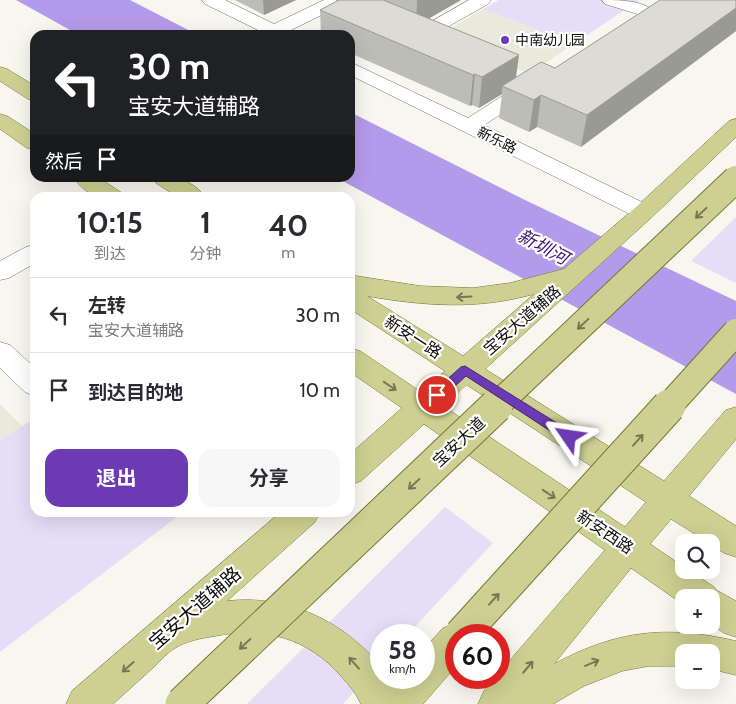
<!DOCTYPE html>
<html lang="zh">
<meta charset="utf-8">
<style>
body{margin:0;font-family:Cabin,"Noto Sans SC",sans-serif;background:#f7f7f7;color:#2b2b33;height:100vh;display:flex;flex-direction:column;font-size:19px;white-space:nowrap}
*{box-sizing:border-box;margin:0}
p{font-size:16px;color:#7c7c81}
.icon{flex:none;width:28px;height:28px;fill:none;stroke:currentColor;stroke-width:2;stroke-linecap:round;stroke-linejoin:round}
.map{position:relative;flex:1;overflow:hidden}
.details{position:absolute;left:30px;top:192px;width:325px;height:325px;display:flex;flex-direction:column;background:#fff;border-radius:15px;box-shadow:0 5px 20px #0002}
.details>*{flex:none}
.hud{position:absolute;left:30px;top:30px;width:325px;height:152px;border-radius:15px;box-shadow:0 5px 20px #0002;background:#202124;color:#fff;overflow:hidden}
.buttons{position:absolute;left:675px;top:534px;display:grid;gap:10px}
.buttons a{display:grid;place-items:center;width:45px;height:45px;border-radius:10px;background:#fff;box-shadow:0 5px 20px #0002;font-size:25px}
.speed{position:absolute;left:370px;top:624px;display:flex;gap:10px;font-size:25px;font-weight:700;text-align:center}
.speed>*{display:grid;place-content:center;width:65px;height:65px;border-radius:50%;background:#fff;box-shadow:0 5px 20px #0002;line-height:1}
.speed small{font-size:12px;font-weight:400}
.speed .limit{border:8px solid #d22;background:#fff;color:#111}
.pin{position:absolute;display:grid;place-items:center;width:42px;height:42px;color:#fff;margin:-21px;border:2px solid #fff;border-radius:50%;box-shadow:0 1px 5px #0007}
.me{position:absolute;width:55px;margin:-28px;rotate:302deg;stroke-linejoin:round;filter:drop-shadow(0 0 4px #0008)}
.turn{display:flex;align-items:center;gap:18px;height:105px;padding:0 15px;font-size:22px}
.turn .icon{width:65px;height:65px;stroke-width:2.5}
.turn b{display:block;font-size:35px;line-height:42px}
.then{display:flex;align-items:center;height:48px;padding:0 15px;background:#0003;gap:10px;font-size:19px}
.eta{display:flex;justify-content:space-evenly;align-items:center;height:85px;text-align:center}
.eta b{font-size:30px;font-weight:700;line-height:35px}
.action{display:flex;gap:10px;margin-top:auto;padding:10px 15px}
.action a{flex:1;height:58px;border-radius:15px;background:#6c3ab2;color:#fff;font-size:20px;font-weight:700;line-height:58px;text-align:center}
.action a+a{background:#f7f7f7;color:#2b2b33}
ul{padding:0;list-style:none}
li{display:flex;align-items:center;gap:15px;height:75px;padding:0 15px;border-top:1px solid #e1e1e2}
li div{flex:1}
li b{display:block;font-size:19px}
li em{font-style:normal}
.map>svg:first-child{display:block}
.built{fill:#e9eadc}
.green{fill:#e5def6}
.water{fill:#b49aea}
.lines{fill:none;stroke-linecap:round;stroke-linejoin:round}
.minor-casing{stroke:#70716a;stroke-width:1}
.major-casing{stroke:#747732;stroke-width:1}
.minor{fill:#fff;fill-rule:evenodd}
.major{fill:#cdd091;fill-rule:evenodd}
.major-bridge-far1-casing{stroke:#747732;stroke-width:28;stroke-linecap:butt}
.major-bridge-casing{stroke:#747732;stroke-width:35;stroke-linecap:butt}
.major-bridge-far1{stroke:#cdd091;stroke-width:26}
.major-bridge{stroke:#cdd091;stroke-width:33}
.wall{fill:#bdbdb7}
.shaded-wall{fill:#9a9a95}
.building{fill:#dcdcd5;stroke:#9a9a95}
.oneway{stroke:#767854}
.route{fill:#6c3ab2;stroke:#462674}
.poi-dot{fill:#6c3ab2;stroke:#fff;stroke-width:2}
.labels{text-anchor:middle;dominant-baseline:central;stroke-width:4.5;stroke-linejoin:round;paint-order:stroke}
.far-poi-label{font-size:14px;fill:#0c0d0a;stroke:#fff;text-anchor:start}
.far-street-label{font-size:14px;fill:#0c0d0a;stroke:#fff}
.street-label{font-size:16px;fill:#0c0d0a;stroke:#fff}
.water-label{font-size:18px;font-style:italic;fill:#3f1371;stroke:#fff}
.near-street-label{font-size:19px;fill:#0c0d0a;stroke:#fff}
</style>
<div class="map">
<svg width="736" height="704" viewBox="0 0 736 704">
<rect width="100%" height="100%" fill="#f7f7ef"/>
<!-- built -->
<path class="built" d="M483 9 574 44 529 74 437 36Z
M0 404 22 426 0 440Z"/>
<!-- green -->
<path class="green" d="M499 0H639L574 44 483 9Z
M736 217V283L691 261Z
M35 418V512L182 513 0 652V440Z
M445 507 493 543 407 635H381V663L343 704H247Z"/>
<!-- water -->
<path class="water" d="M16 0H130L198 35H79Z
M350 112 523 199 736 301V394L337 178H350Z"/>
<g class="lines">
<!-- minor casing -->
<g class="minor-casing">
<path id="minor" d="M202 0H225L274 24 324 0H347L344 4 289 31 292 35H268L205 4Z
M469 0H491L488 4 433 35 438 40 436 44C427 46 415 44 410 36L413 32Z
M602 0C616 0 644 0 653 11L650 15 644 16 605 4Z
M350 62 468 118 524 82 531 80 538 82 541 86 538 90 484 125 652 207 656 212 652 217 644 219 636 217 350 75Z
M35 245V263L9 278 0 280V261L26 247Z
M0 342 10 345 35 368V396L25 392 0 368Z"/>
</g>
<!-- major casing -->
<g class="major-casing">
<path id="major" d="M0 67 7 69 35 86V101L28 99 0 81Z
M0 114 7 116 35 134V149L27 148 0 129Z
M736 119V137L652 217 485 369 664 481 726 410 736 407V439L689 496 736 526V557L724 553 711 545V542H708L671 519 650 544 684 567V570H689L714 587 716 590 736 601V637L724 633 711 624V598H684V605L631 568 554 664C617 630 667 625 736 641V675L711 669V652H684V666H649L622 671 584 686 553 704H478L484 691 495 678H499V673L605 550 424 424 361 481 350 485V454L402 408 350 372V348L360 351 421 392 445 371 350 309V275L420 286 473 288 510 283 564 269 636 207 729 121ZM534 294 463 356 367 296C424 306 478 310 534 294ZM467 385 646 502 625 527 443 406Z
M74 178H99L122 193 125 198C104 198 87 198 74 178Z
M153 178C172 175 194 180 206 198H179L156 183Z
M281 512H320L315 522 227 601C287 594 344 621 381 667V678H387L391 685 397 678H424V649L443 628 456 623 469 628 472 635H456V666L423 704H361C356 693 349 685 341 676 308 638 264 626 215 636 202 638 186 641 175 648 168 652 161 660 155 666 141 679 127 691 113 704H66L72 691Z"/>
</g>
<!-- minor -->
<use href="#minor" class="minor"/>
<!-- major -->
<use href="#major" class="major"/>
<!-- major-bridge-far1 casing -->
<g class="major-bridge-far1-casing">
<path id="major-bridge-far1" d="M495 407 736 179
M668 407 736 332"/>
</g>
<!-- major-bridge casing -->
<g class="major-bridge-casing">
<path id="major-bridge" d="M461 635 669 406
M182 704 496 406"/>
</g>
<!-- major-bridge-far1 -->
<use href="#major-bridge-far1" class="major-bridge-far1"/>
<!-- major-bridge -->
<use href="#major-bridge" class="major-bridge"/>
</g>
<!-- wall -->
<path class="wall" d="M235 0H296L264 15Z
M336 0H461L429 18 516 78 555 68 736 0V31L581 147 537 127 529 132 499 118 502 94 479 108 472 105 470 106 350 53V35H321L320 10 336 2Z"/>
<!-- shaded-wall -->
<path class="shaded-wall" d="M263 0H296L264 15Z
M417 0H461L416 26Z
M736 8V31L581 147 587 115Z
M519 55 515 85 502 86V94L479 108 482 77Z
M475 74 472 105 470 106 473 75Z
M541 95 537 127 529 132 534 100Z"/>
<!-- building -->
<path class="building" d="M339 0H383L519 55 482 77 475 74 473 75 320 10Z
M660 0H736V8L587 115 541 95 534 100 502 86 541 62 555 68Z"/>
<!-- one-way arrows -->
<defs><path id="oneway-shaft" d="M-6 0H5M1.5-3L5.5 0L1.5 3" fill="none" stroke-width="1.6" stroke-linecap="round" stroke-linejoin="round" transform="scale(1.25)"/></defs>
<g class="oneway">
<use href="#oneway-shaft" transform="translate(701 213) rotate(137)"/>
<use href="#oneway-shaft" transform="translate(464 297) rotate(177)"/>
<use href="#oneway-shaft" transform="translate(583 324) rotate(137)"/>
<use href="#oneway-shaft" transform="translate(390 386) rotate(34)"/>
<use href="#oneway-shaft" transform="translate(638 440) rotate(-48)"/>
<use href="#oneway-shaft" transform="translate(414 484) rotate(137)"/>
<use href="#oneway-shaft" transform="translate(549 494) rotate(34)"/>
<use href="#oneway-shaft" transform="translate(494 599) rotate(-48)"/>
<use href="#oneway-shaft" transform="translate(245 644) rotate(137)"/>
<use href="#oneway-shaft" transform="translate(354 663) rotate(-131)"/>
<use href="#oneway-shaft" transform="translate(592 663) rotate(-23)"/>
<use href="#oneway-shaft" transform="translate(128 667) rotate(139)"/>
<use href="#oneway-shaft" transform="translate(528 667) rotate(-50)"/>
</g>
<!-- route -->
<path class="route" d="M465 366 573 433 575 437 573 440H564L466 376 441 399H433L431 395 433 392 461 367Z"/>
<!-- markers -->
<circle class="poi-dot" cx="505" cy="40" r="5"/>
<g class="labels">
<!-- far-poi labels -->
<g class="far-poi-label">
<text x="515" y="40">中南幼儿园</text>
</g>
<!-- far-street labels -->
<g class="far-street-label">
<text transform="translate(497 140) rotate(26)">新乐路</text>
</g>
<!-- street labels -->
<g class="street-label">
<text transform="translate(522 320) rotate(-41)">宝安大道辅路</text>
<text transform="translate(413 337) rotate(33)">新安一路</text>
<text transform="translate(459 442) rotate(-43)">宝安大道</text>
<text transform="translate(605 532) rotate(34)">新安西路</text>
</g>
<!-- water labels -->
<g class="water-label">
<text transform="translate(543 247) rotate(28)">新圳河</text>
</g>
<!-- near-street labels -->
<g class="near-street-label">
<text transform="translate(195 608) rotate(-41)">宝安大道辅路</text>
</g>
</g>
</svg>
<div class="buttons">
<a><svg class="icon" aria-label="search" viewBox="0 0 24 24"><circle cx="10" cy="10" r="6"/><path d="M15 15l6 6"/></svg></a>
<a>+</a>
<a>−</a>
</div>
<div class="speed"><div>58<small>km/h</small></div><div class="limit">60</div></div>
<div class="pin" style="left:437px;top:395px;background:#d93025"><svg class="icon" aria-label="arrive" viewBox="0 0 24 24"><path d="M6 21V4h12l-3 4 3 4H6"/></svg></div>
<svg class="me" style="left:569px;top:437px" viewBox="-20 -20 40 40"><path d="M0-17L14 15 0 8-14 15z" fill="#6c3ab2" stroke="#fff" stroke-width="4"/></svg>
<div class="hud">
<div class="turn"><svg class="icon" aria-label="left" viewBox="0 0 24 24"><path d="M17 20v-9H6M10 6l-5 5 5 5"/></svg><div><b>30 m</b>宝安大道辅路</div></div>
<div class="then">然后<svg class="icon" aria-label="arrive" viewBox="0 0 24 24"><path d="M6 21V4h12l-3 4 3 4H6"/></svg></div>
</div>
<section class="details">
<div class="eta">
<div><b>10:15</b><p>到达</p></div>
<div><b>1</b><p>分钟</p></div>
<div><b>40</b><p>m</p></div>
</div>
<ul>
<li><svg class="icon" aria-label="left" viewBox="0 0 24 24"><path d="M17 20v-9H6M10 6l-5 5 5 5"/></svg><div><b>左转</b><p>宝安大道辅路</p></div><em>30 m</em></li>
<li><svg class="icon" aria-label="arrive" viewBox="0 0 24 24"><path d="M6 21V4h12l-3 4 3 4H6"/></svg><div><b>到达目的地</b></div><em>10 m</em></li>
</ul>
<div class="action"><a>退出</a><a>分享</a></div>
</section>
</div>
